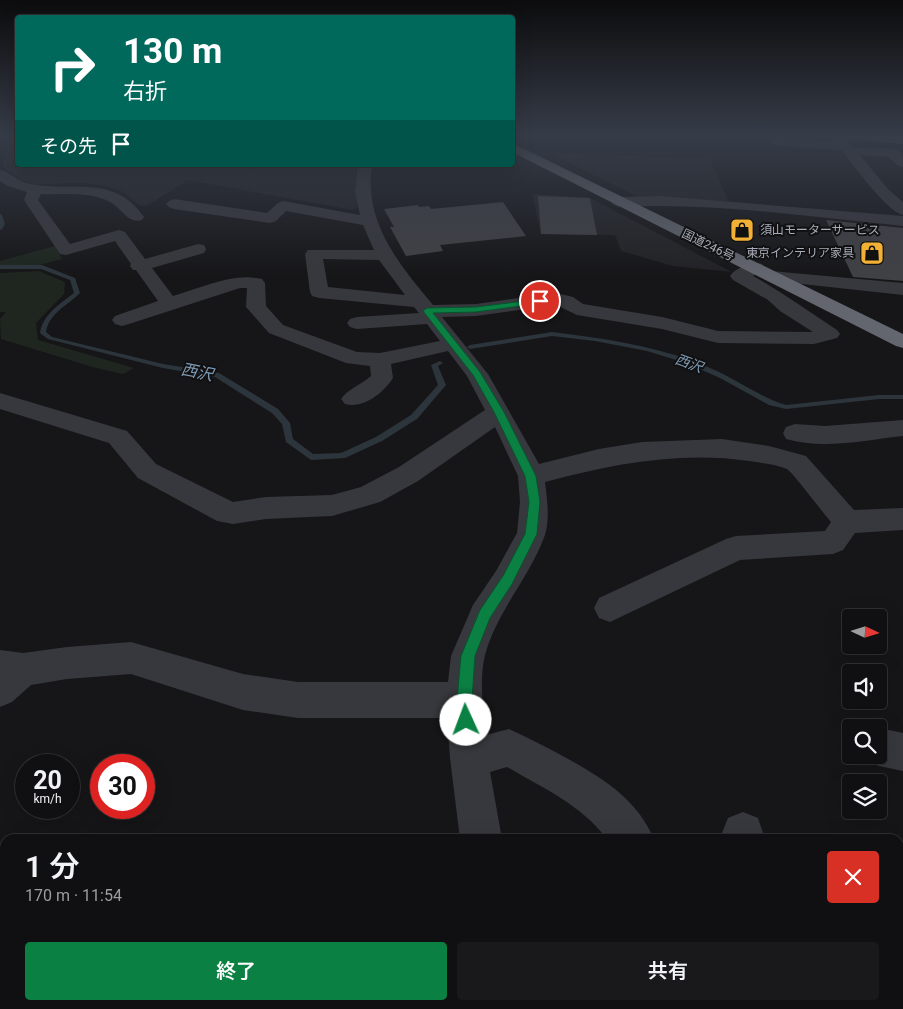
<!DOCTYPE html>
<html lang="ja">
<meta charset="utf-8">
<style>
body{margin:0;font-family:Roboto,"Noto Sans JP",sans-serif;background:#19191b;color:#f1f3f6;height:100vh;display:flex;flex-direction:column;font-size:19px;white-space:nowrap}
*{box-sizing:border-box;margin:0}
p{font-size:16px;color:#9c9d9f}
.icon{flex:none;width:28px;height:28px;fill:none;stroke:currentColor;stroke-width:2;stroke-linecap:round;stroke-linejoin:round}
.map{position:relative;flex:1;overflow:hidden}
.sheet{position:absolute;left:0px;top:834px;width:904px;height:176px;display:flex;flex-direction:column;background:#101012;border-radius:15px 15px 0 0;box-shadow:0 5px 20px #0002,0 0 0 1px #303032}
.sheet>*{flex:none}
.hud{position:absolute;left:15px;top:15px;width:500px;height:152px;border-radius:5px;box-shadow:0 5px 20px #0002,0 0 0 1px #303032;background:#00695c;color:#fff;overflow:hidden}
.needle{width:32px;rotate:94deg}
.controls{position:absolute;left:842px;top:609px;display:grid;gap:10px}
.controls a{display:grid;place-items:center;width:45px;height:45px;border-radius:5px;background:#101012;box-shadow:0 5px 20px #0002,0 0 0 1px #303032;font-size:25px}
.speed{position:absolute;left:15px;top:754px;display:flex;gap:10px;font-size:25px;font-weight:700;text-align:center}
.speed>*{display:grid;place-content:center;width:65px;height:65px;border-radius:50%;background:#101012;box-shadow:0 5px 20px #0002,0 0 0 1px #303032;line-height:1}
.speed small{font-size:12px;font-weight:400}
.speed .limit{border:8px solid #d22;background:#fff;color:#111}
.pin{position:absolute;display:grid;place-items:center;width:42px;height:42px;color:#fff;margin:-21px;border:2px solid #fff;border-radius:50%;box-shadow:0 1px 5px #0007}
.me{position:absolute;width:55px;margin:-28px;rotate:358deg;stroke-linejoin:round;filter:drop-shadow(0 0 4px #0008)}
.turn{display:flex;align-items:center;gap:18px;height:105px;padding:0 25px;font-size:22px}
.turn .icon{width:65px;height:65px;stroke-width:2.5}
.turn b{display:block;font-size:35px;line-height:42px}
.then{display:flex;align-items:center;height:48px;padding:0 25px;background:#0003;gap:10px;font-size:19px}
.round{display:grid;place-items:center;flex:none;width:52px;height:52px;border-radius:5px;background:#19191b}
.head{display:flex;align-items:center;justify-content:space-between;height:85px;padding:0 25px}
h1{font-size:30px;font-weight:600;line-height:38px}
.button{display:flex;gap:10px;margin-top:auto;padding:10px 25px}
.button a{flex:1;height:58px;border-radius:5px;background:#0b8043;color:#fff;font-size:20px;font-weight:600;line-height:58px;text-align:center}
.button a+a{background:#19191b;color:#f1f3f6}
.map>svg:first-child{display:block}
.built{fill:#222225}
.green{fill:#1e261f}
.lines{fill:none;stroke-linecap:round;stroke-linejoin:round}
.stream{fill:#2c353c;fill-rule:evenodd}
.building{fill:#404145}
.minor{fill:#37383d;fill-rule:evenodd}
.major{fill:#53555c;fill-rule:evenodd}
.highway{fill:#63666e;fill-rule:evenodd}
.route{fill:#0b8043;stroke:#07532c}
.labels{text-anchor:middle;dominant-baseline:central;stroke-width:4;stroke-linejoin:round;paint-order:stroke}
.far-poi-label{font-size:12px;fill:#a8adb8;stroke:#111113;text-anchor:start}
.far-street-label{font-size:12px;fill:#a8adb8;stroke:#111113}
.far-water-label{font-size:14px;font-style:italic;fill:#7f9bb3;stroke:#111113}
.water-label{font-size:16px;font-style:italic;fill:#7f9bb3;stroke:#111113}
</style>
<div class="map">
<svg width="903" height="1009" viewBox="0 0 903 1009">
<rect width="100%" height="100%" fill="#161618"/>
<!-- built -->
<path class="built" d="M2 135H17L18 165H358L355 185 358 207 352 210 188 180 146 206 139 205 124 192 102 185 81 183 37 184 20 180 3 167 7 145Z
M550 153 710 159 729 202 636 196Z
M532 194 590 198 732 272 673 266 621 251 615 235 541 234Z"/>
<!-- green -->
<path class="green" d="M55 246 62 259 39 265H0V261Z
M39 271 65 282 64 294 36 323 38 340 134 368 123 374 96 368 1 339 0 319 6 312H0V273Z"/>
<g class="lines">
<!-- stream -->
<path class="stream" d="M0 214 2 215 5 224 2 229 0 230Z
M0 265H42L75 278 80 293C67 306 49 313 46 332L52 337 163 364 219 373 278 409 290 423 293 439 313 454 341 453 376 437 411 415 438 385 431 365 440 361 443 363 438 366 446 385 417 419 382 441 345 458 311 460 286 442 282 424 272 413 215 377 163 368 48 339 40 333C43 314 60 304 74 293L70 280 41 269H0Z
M552 332C599 338 647 344 692 361 703 365 716 370 727 376 746 386 765 399 786 405L879 395H903V399H879L786 409 769 405 720 378 686 363 647 351 595 341 552 336 470 349 467 347 470 345Z"/>
</g>
<!-- building -->
<path class="building" d="M538 196 590 198 597 235 541 234Z
M503 202 526 236 440 245 443 251 406 256 390 227H394L384 209 418 205 419 207 429 206 431 209Z
M826 220 903 228V281L853 277Z"/>
<g class="lines">
<!-- minor -->
<path class="minor" d="M830 135H843L853 147 893 149 898 150 903 156V167L898 166 889 157 860 155 888 189 903 202V215C885 210 854 165 841 150L776 146 770 142 776 138 835 142Z
M358 165H372C363 222 399 264 433 305L476 304 556 293 573 297 583 304 662 317 718 331 813 332 780 311 768 300 733 280 730 276C736 267 752 262 762 264L765 268 762 272 753 276C782 292 809 312 837 330L840 334 837 338 814 344 718 343 662 329 577 315 556 305 476 316 442 317 488 374 539 464 599 449 642 442 722 439 769 446 806 456 854 510 903 508V530L855 533 843 550 833 554 740 560 610 622 599 618 594 608 599 598 726 539 736 536 825 531 831 522C823 513 794 474 787 469 776 464 761 463 749 461 680 451 612 464 545 482 547 498 550 519 545 535 530 577 497 611 485 655 479 680 483 709 486 735L509 729C527 737 544 746 561 755 599 776 636 797 654 839H607C581 805 543 788 507 767L490 772 502 839H460L450 758 447 718H298L243 710 131 674 67 679 31 685 12 702 0 707V650L23 653 67 647 131 642 243 674 298 682H448L451 656 473 605 496 571 517 533 520 502 518 476 495 427 418 481 380 502 332 516 266 519 233 524 217 521 138 478 109 443 0 409V393L127 431 156 464 233 502 266 497 332 495 361 487 399 467 485 410 467 376 448 351 391 364 393 378C383 393 364 409 345 404L341 399C348 389 362 384 371 376L370 366 346 363 269 333 246 307 247 288H240L129 324 122 326 115 324 112 320 115 316 158 301 136 270H133L130 266 131 264 115 241 66 255 60 254 24 200 27 192 8 186 0 181V170C10 172 17 181 27 183 70 194 113 172 144 217L142 220C127 224 122 208 110 202 89 191 64 195 41 194L38 200 70 244 119 230 125 232 145 259 198 244 204 245 206 249 204 253 152 268 173 296C201 288 233 272 262 279L265 283 266 306 283 325 357 352 380 353 440 341 427 324 357 329 350 327 347 323 350 319 357 317 419 313 414 307 319 298 312 296 310 292 305 254 308 250H374L363 225 286 211 276 221 270 223 174 209 169 207 166 204 169 201 174 199 267 213 278 203 283 201 360 215 355 191ZM323 259 379 260 405 295 328 287Z
M660 196 903 216V226C809 217 713 202 619 207L614 205 611 202 614 199 619 197Z
M771 271 903 283V295L765 280 762 276 765 272Z
M903 420V436C866 440 823 450 786 439L783 433 786 427 795 424 825 426Z
M879 728 903 733V771L879 766 866 760 864 755H879Z
M743 812 758 818 765 839H723L722 833 728 818Z
M482 1005H530V1009H482Z
M722 1005H807L808 1009H724Z"/>
<!-- major -->
<path class="major" d="M845 135 903 136V144L851 139Z"/>
<!-- highway -->
<path class="highway" d="M512 143 903 334V348L896 346 512 152Z"/>
</g>
<!-- sky -->
<linearGradient id="sky" x2="0" y2="1"><stop stop-color="#0c0c0d"/><stop offset="0.49" stop-color="#363c48"/><stop offset="1" stop-color="#363c48" stop-opacity="0"/></linearGradient>
<rect width="903" height="276" fill="url(#sky)"/>
<!-- route -->
<path class="route" d="M540 299 544 301 543 303 476 312 433 313 480 372 504 412 536 476 540 502 537 534 512 584 490 618 475 656 472 700 473 720 471 725 466 727 460 725 457 700 461 656 480 610 503 576 525 534 529 502 525 476 494 412 473 375 423 311 427 308 476 307Z"/>
<!-- icons -->
<defs>
<g id="shop-square" transform="scale(1.25)"><rect x="-9" y="-9" width="18" height="18" rx="4" fill="#f2b134" stroke="#111113"/><path d="M-5-2.5h2.3a2.7 3.5 0 0 1 5.4 0H5L5.5 6h-11ZM-1.5-2.5h3a1.5 2.3 0 0 0-3 0Z" fill="#111"/></g>
</defs>
<g fill-rule="evenodd">
<use href="#shop-square" x="742" y="230"/>
<use href="#shop-square" x="872" y="253"/>
</g>
<g class="labels">
<!-- far-poi labels -->
<g class="far-poi-label">
<text x="760" y="230">須山モーターサービス</text>
<text x="854" y="253" text-anchor="end">東京インテリア家具</text>
</g>
<!-- far-street labels -->
<g class="far-street-label">
<text transform="translate(708 245) rotate(26)">国道246号</text>
</g>
<!-- far-water labels -->
<g class="far-water-label">
<text transform="translate(689 363) rotate(20)">西沢</text>
</g>
<!-- water labels -->
<g class="water-label">
<text transform="translate(197 372) rotate(11)">西沢</text>
</g>
</g>
</svg>
<div class="controls">
<a><svg class="needle" viewBox="-14 -14 28 28"><path d="M0-13l5 13h-10z" fill="#e53935"/><path d="M0 13l5-13h-10z" fill="#9c9d9f"/></svg></a>
<a><svg class="icon" aria-label="sound" viewBox="0 0 24 24"><path d="M4 9h4l5-4v14l-5-4H4zM17 9q2 3 0 6"/></svg></a>
<a><svg class="icon" aria-label="search" viewBox="0 0 24 24"><circle cx="10" cy="10" r="6"/><path d="M15 15l6 6"/></svg></a>
<a><svg class="icon" aria-label="layers" viewBox="0 0 24 24"><path d="M12 4l9 5-9 5-9-5zM3 14l9 5 9-5"/></svg></a>
</div>
<div class="speed"><div>20<small>km/h</small></div><div class="limit">30</div></div>
<div class="pin" style="left:540px;top:301px;background:#d93025"><svg class="icon" aria-label="arrive" viewBox="0 0 24 24"><path d="M6 21V4h12l-3 4 3 4H6"/></svg></div>
<svg class="me" style="left:466px;top:720px" viewBox="-20 -20 40 40"><circle r="19" fill="#fff"/><path d="M0-13L10 11 0 6-10 11z" fill="#0b8043"/></svg>
<div class="hud">
<div class="turn"><svg class="icon" aria-label="right" viewBox="0 0 24 24"><path d="M7 20v-9h11M14 6l5 5-5 5"/></svg><div><b>130 m</b>右折</div></div>
<div class="then">その先<svg class="icon" aria-label="arrive" viewBox="0 0 24 24"><path d="M6 21V4h12l-3 4 3 4H6"/></svg></div>
</div>
<section class="sheet">
<div class="head"><div><h1>1 分</h1><p>170 m · 11:54</p></div><a class="round" style="background:#d93025;color:#fff"><svg class="icon" aria-label="close" viewBox="0 0 24 24"><path d="M6 6l12 12M18 6L6 18"/></svg></a></div>
<div class="button"><a>終了</a><a>共有</a></div>
</section>
</div>
